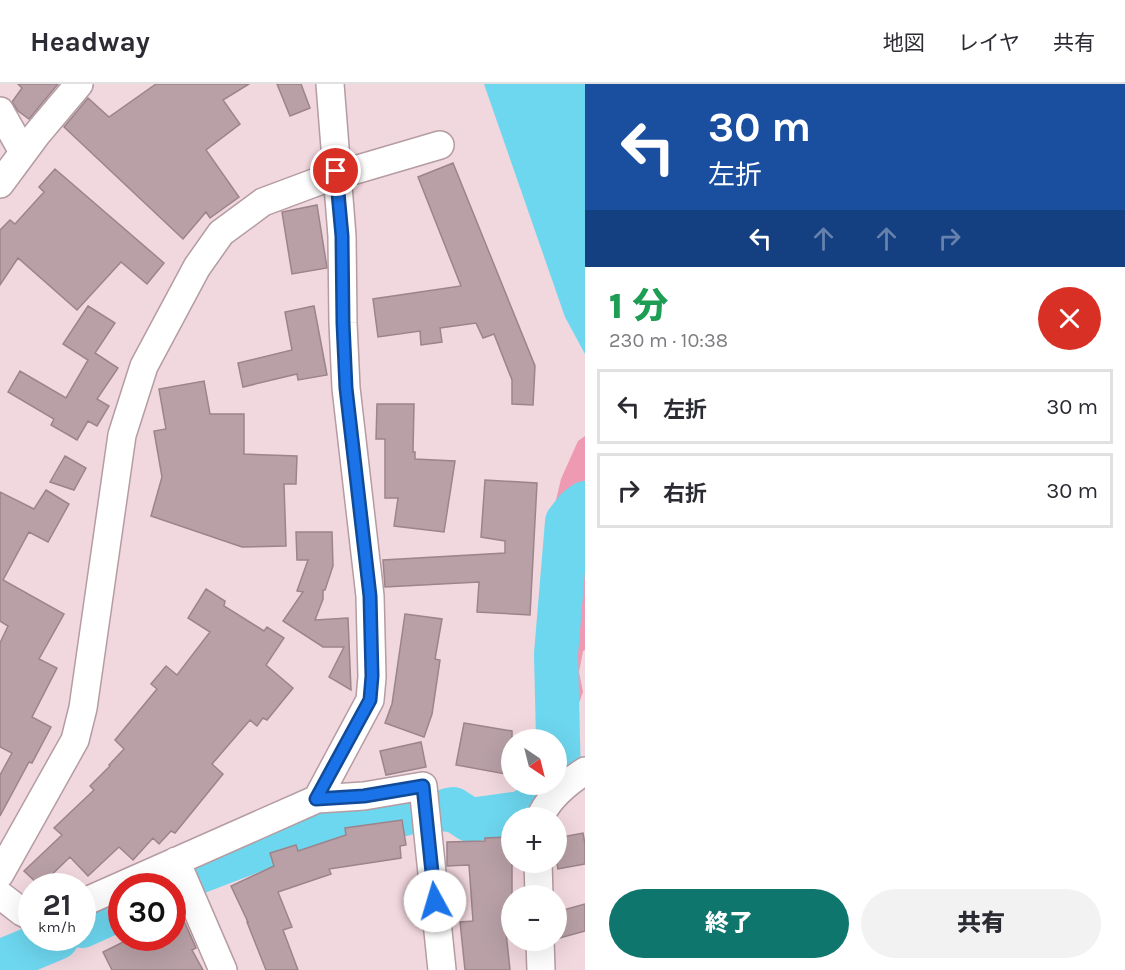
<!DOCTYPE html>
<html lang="ja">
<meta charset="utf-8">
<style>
body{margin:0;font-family:Karla,"Noto Sans JP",sans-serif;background:#f2f2f3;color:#2b2b33;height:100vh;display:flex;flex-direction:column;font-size:22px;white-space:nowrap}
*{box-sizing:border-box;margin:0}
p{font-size:20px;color:#7c7c81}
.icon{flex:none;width:33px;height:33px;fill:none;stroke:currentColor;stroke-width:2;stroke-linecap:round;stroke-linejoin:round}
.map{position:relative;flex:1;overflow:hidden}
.drawer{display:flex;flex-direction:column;background:#fff;width:540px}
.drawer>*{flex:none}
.hud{background:#1a4fa0;color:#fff;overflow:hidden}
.needle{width:39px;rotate:145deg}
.tools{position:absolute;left:501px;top:645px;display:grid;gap:12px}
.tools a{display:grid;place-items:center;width:66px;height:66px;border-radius:50%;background:#fff;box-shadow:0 6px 24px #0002;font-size:30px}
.speed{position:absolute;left:18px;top:789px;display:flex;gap:12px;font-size:30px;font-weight:700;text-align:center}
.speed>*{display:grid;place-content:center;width:78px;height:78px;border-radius:50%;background:#fff;box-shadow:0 6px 24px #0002;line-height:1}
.speed small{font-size:15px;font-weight:400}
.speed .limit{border:9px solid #d22;background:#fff;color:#111}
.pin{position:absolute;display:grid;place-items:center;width:51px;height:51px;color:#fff;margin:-26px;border:3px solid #fff;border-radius:50%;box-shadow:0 2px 6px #0007}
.me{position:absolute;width:66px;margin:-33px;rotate:354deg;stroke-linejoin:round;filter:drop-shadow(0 0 4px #0008)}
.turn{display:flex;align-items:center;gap:21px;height:126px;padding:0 24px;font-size:27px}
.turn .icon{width:78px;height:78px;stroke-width:2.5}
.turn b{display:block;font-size:42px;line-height:51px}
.lanes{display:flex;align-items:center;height:57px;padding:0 24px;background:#0003;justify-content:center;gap:30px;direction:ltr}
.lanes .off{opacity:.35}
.round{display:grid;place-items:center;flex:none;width:63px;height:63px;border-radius:32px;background:#f2f2f3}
.summary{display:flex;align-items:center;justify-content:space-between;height:102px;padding:0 24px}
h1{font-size:36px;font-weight:800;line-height:45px;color:#1e9e55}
.action{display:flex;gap:12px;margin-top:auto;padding:12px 24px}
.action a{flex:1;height:69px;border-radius:36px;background:#0f766e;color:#fff;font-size:24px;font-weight:800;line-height:69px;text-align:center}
.action a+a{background:#f2f2f3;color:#2b2b33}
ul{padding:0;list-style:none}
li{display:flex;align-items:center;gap:18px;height:75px;margin:0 12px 9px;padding:0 12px;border:3px solid #e1e1e2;border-radius:0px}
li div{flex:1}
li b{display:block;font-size:22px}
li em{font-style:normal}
header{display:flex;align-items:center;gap:36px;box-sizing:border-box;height:84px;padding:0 30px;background:#fff;border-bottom:2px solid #e1e1e2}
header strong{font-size:28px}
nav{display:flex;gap:33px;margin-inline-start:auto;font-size:21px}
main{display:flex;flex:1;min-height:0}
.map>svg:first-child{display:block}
.green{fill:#ed9ab2}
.water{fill:#6dd7ef}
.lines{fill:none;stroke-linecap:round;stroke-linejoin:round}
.river{stroke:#6dd7ef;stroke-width:44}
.building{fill:#b8a0a6;stroke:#9c848a;stroke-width:1.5}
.street-casing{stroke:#b49ca2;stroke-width:30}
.street{stroke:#fff;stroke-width:27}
.route-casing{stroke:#114b97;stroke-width:15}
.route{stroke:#1a73e8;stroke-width:10}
</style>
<header>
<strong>Headway</strong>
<nav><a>地図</a><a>レイヤ</a><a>共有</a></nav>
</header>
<main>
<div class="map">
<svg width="585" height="886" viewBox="0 0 585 886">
<rect width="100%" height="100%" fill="#f1d7de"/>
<!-- green -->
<path class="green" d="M585 352V566L583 567 579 588 583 608 558 676H557L556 656 540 655V587L552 433 561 395 578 357Z"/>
<!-- water -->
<path class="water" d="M484 0H585V270L565 233Z"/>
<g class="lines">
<!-- river -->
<path class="river" d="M556 699 559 696 556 570 567 438 577 425 585 419
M448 726 453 725 470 736 521 729 537 720 555 700
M198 788 318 742 349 734 404 730
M82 842 122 824
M0 879 9 874 57 854"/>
</g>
<!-- building -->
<path class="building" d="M18 0H58L29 35 18 27 12 18 22 4Z
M156 0H249L223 16 240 40 206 66 239 113 210 134 206 128 183 155 64 43 88 14 109 33Z
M277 0H301L310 24 290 32Z
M453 79 535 282 533 321 512 320V296L494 250 483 254 476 239 440 244 442 258 421 261 420 247 378 253 373 215 461 202 418 93Z
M55 85 164 179 147 200 121 178 77 226 18 174 0 201V146L10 136 15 140 44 108 39 103Z
M317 121 327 184 292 190 282 128Z
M88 222 115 239 95 269 118 284 97 315 109 322 97 342 88 337 77 356 51 341 54 335 8 308 20 287 66 314 88 276 63 260Z
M314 222 327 291 298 296 297 290 243 303 238 279 292 266 285 228Z
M204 297 210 330H244V370L297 372 296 400H284L286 462 242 463 151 432 162 393 154 347 166 345 159 305Z
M377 320H414L413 368H415V375L455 377 444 448 394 442 398 414H385V355H376Z
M65 372 86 384 74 406 50 398Z
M485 396 537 399 530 531 477 528 479 498 385 503 383 476 505 469V457L481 453Z
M46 406 69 420 48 458 29 448 3 496 64 530 39 575 57 584 32 633 51 643 32 679 29 678 0 732V691L12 669 0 663V559L8 542 0 537V408L34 425Z
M296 448H332L333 482 325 506H323V515L315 536 348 534 351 606 329 593 344 563H323L283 537 303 508 297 507 308 476H297Z
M206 505 225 517 224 522 264 547 267 543 284 554 266 581 293 604 267 636 263 634 257 642 250 636 212 680 223 690 175 749 171 747 159 760 153 754 133 776 119 763 88 792 70 773 40 802 24 787 62 751 54 744 94 706 90 702 110 682 109 681 124 665 115 656 157 605 151 600 166 582 177 591 210 548 188 534Z
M405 530 442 535 435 575 440 576 432 630 424 653 385 639 392 620Z
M464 639 512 647V691L456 681Z
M421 658 426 683 386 691 380 667Z
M402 736 406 761 400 762 401 774 329 785 331 790 278 808 292 843 283 846 298 886H266L247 838H248L231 802 274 782 270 769 296 761 298 767 346 751 345 744Z
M583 749 585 760V780L558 785 556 774V754Z
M512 753V849L506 848 510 886H465L460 838 473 837 469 781 447 782V758L485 757V754Z
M172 810 196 864 192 866 203 886H112L103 868 131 854H172Z
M585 820V847L556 855V828Z"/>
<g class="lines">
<!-- street casing -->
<g class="street-casing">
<path id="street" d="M0 27 23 68
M355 86 440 61
M0 100 37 50 79 0
M317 715 370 616 372 593 370 512 346 304 343 239 342 152 330 0
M540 734C548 714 568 698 585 687
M176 777 223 886
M538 778 539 812
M0 790 75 656 83 624 122 351 144 282 197 183 221 149 263 118 322 96
M0 811 22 828 32 833
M82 819 317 715 364 712 423 702 442 886
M540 856 541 886"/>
</g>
<!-- street -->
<use href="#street" class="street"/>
</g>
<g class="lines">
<!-- route casing -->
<g class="route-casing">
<path id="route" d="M336 87 342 152 343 239 346 304 370 512 372 592 370 616 316 715 364 712 423 702 435 817"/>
</g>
<!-- route -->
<use href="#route" class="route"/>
</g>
</svg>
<div class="tools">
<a><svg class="needle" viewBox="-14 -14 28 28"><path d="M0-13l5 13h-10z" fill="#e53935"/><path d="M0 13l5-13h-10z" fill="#7c7c81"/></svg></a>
<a>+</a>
<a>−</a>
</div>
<div class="speed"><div>21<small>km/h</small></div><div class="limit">30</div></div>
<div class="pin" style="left:336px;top:87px;background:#d93025"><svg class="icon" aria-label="arrive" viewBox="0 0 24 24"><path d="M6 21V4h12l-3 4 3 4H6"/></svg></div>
<svg class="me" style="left:435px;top:817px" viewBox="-20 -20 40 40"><circle r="19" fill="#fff"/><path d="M0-13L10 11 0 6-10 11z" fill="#1a73e8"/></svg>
</div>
<section class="drawer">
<div class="hud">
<div class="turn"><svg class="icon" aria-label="left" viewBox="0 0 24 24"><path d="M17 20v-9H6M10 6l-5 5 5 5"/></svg><div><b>30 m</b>左折</div></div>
<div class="lanes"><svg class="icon" aria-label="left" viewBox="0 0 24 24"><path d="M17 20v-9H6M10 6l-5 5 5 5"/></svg><svg class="icon off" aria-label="ahead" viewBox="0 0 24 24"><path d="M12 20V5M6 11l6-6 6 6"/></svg><svg class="icon off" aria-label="ahead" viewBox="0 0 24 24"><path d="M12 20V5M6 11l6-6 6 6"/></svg><svg class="icon off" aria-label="right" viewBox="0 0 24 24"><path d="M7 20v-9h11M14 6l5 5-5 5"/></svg></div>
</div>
<div class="summary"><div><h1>1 分</h1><p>230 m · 10:38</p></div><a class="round" style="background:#d93025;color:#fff"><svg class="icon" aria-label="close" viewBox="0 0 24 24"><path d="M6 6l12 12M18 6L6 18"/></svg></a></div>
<ul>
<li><svg class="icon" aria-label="left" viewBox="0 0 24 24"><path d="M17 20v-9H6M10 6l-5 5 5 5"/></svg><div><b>左折</b></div><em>30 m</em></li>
<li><svg class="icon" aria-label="right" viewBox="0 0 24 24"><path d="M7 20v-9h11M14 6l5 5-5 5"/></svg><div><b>右折</b></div><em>30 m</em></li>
</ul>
<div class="action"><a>終了</a><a>共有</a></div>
</section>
</main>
